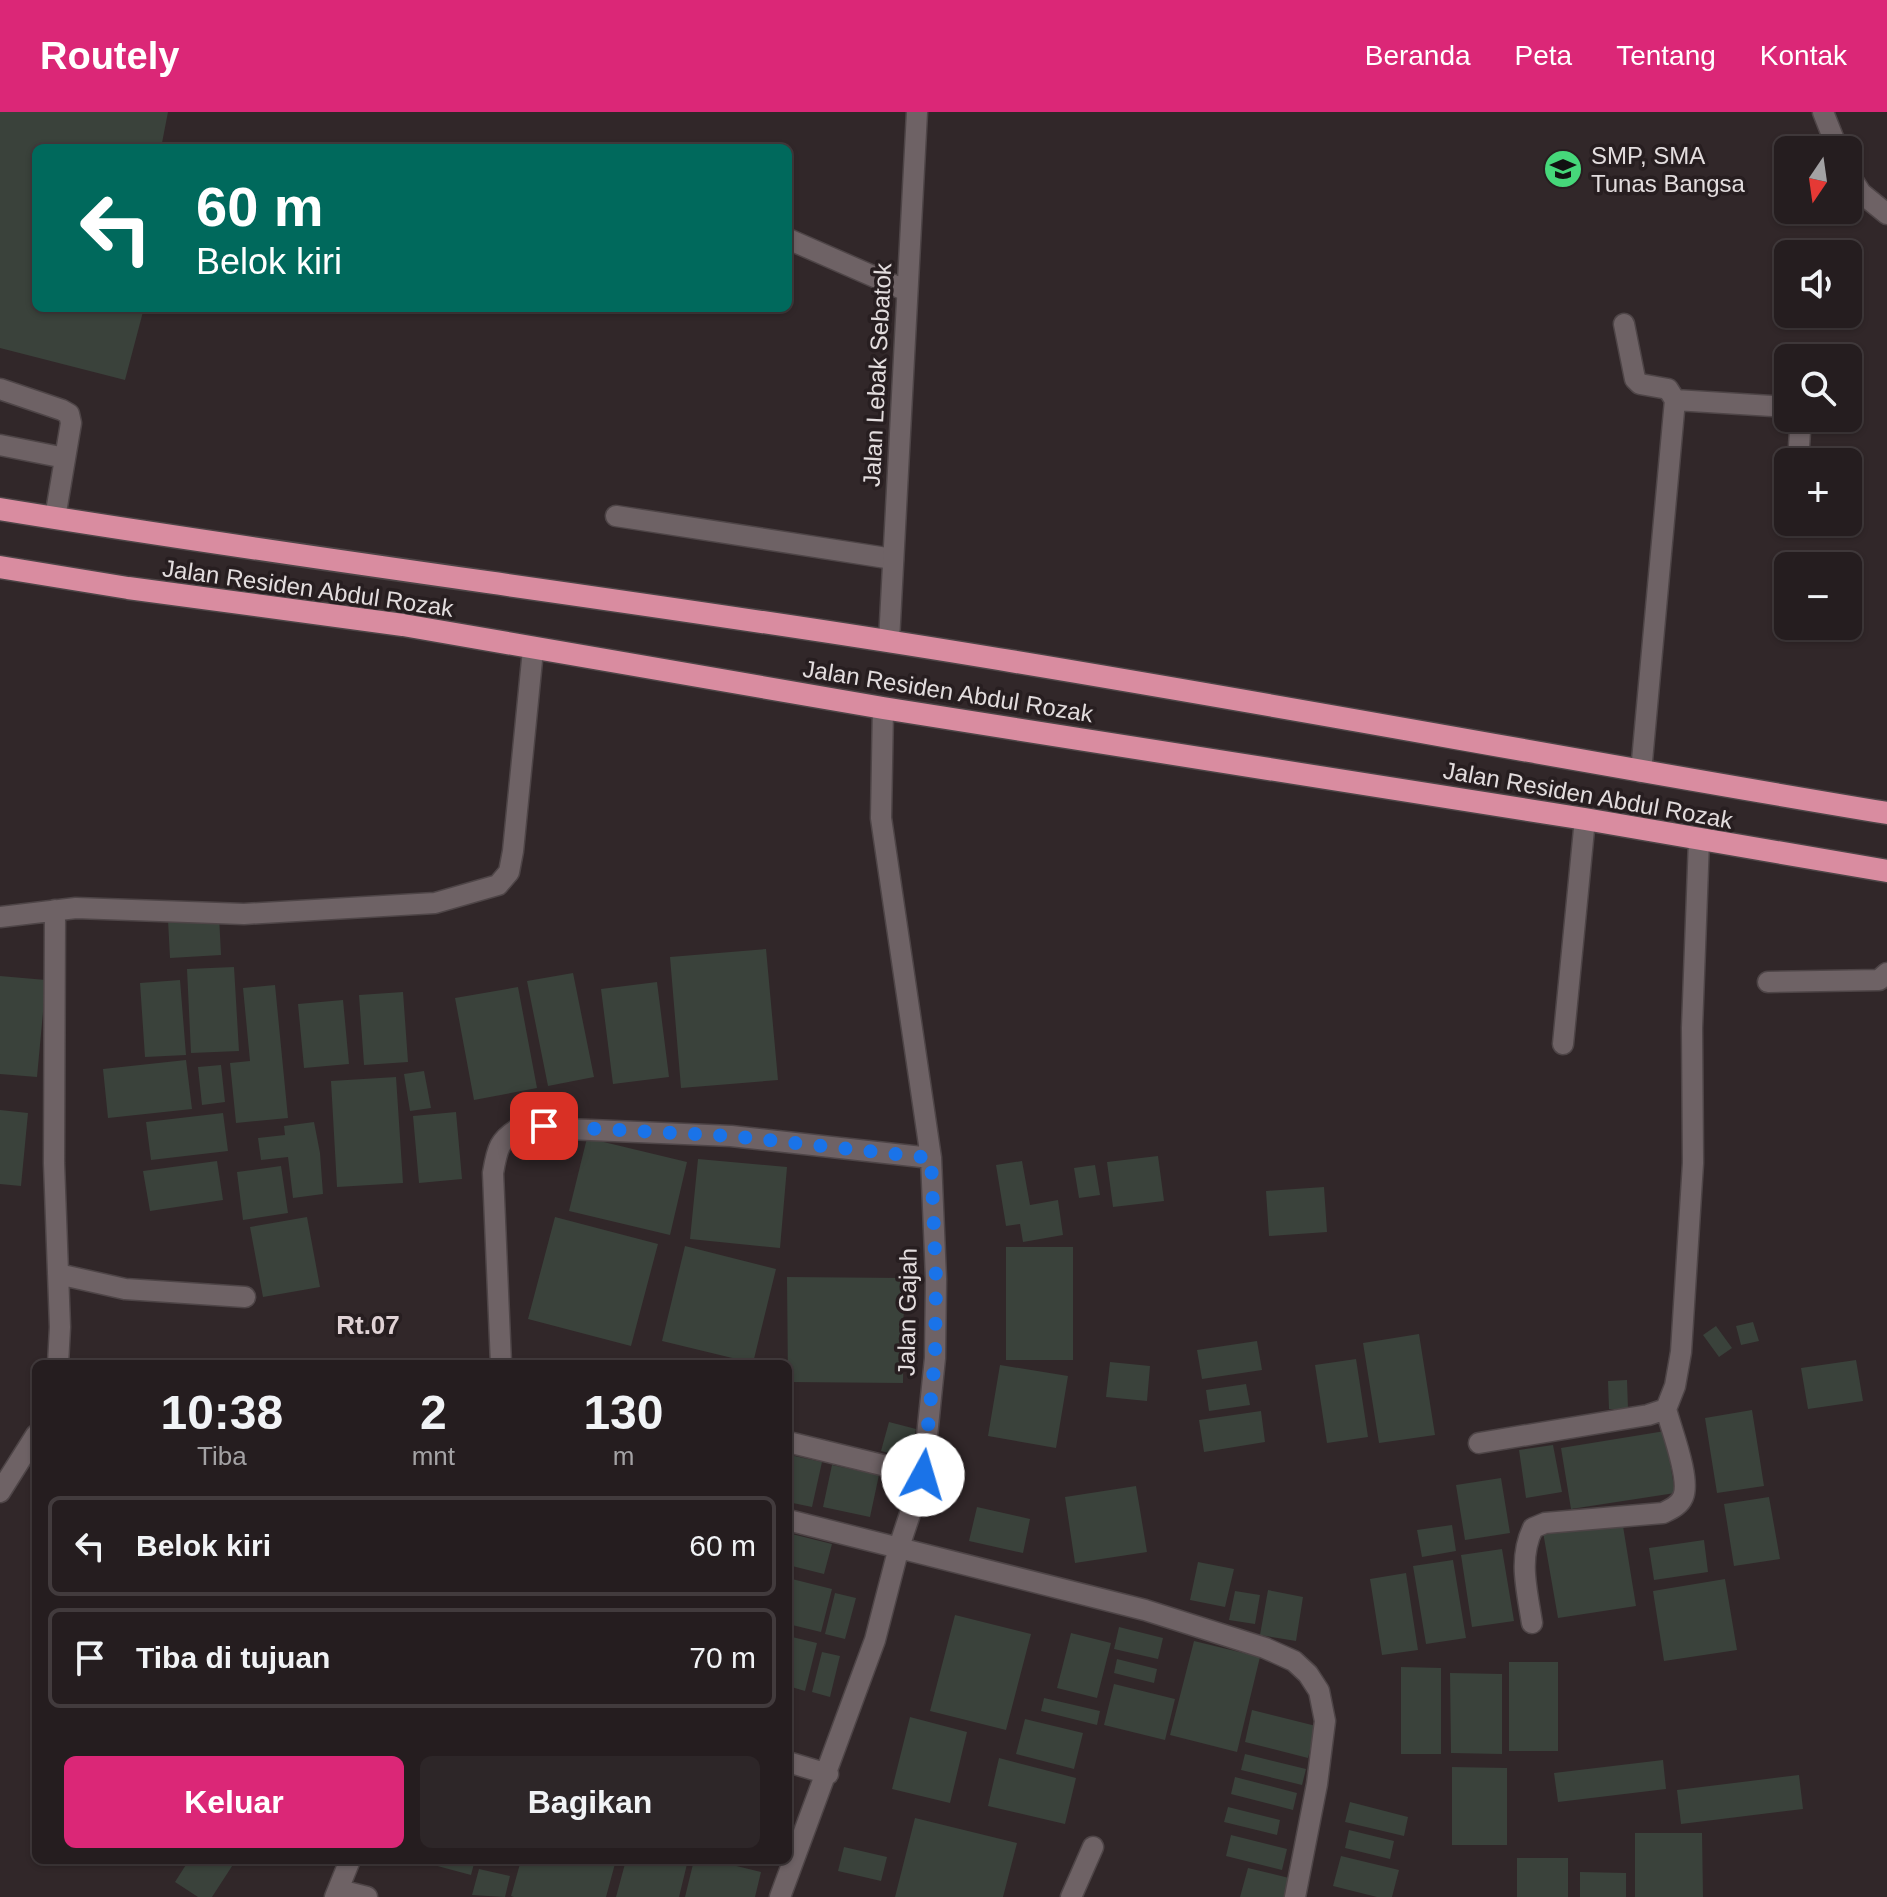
<!DOCTYPE html>
<html lang="id">
<meta charset="utf-8">
<style>
body{margin:0;font-family:Arial,sans-serif;background:#2d2628;color:#f1f3f6;height:100vh;display:flex;flex-direction:column;font-size:30px;white-space:nowrap}
*{box-sizing:border-box;margin:0}
p{font-size:26px;color:#a3a2a4}
.icon{flex:none;width:44px;height:44px;fill:none;stroke:currentColor;stroke-width:2;stroke-linecap:round;stroke-linejoin:round}
.map{position:relative;flex:1;overflow:hidden}
.drawer{position:absolute;left:32px;top:1248px;width:760px;height:504px;display:flex;flex-direction:column;background:#251d1f;border-radius:12px;box-shadow:0 2px 6px #0004,0 0 0 2px #423b3d}
.drawer>*{flex:none}
.top-card{position:absolute;left:32px;top:32px;width:760px;height:168px;border-radius:12px;box-shadow:0 2px 6px #0004,0 0 0 2px #423b3d;background:#00695c;color:#fff;overflow:hidden}
.needle{width:52px;rotate:193deg}
.controls{position:absolute;left:1774px;top:24px;display:grid;gap:16px}
.controls a{display:grid;place-items:center;width:88px;height:88px;border-radius:12px;background:#251d1f;box-shadow:0 2px 6px #0004,0 0 0 2px #423b3d;font-size:40px}
.pin{position:absolute;display:grid;place-items:center;width:68px;height:68px;color:#fff;margin:-34px;border-radius:16px;box-shadow:0 4px 12px #0006}
.me{position:absolute;width:88px;margin:-44px;rotate:6deg;stroke-linejoin:round;filter:drop-shadow(0 0 6px #0008)}
.turn{display:flex;align-items:center;gap:28px;height:168px;padding:0 32px;font-size:36px}
.turn .icon{width:104px;height:104px;stroke-width:2.5}
.turn b{display:block;font-size:56px;line-height:68px}
.eta{display:flex;justify-content:space-evenly;align-items:center;height:136px;text-align:center}
.eta b{font-size:48px;font-weight:700;line-height:56px}
.primary-button{display:flex;gap:16px;margin-top:auto;padding:16px 32px}
.primary-button a{flex:1;height:92px;border-radius:12px;background:#db2777;color:#fff;font-size:32px;font-weight:700;line-height:92px;text-align:center}
.primary-button a+a{background:#2d2628;color:#f1f3f6}
ul{padding:0;list-style:none}
li{display:flex;align-items:center;gap:24px;height:100px;margin:0 16px 12px;padding:0 16px;border:4px solid #423b3d;border-radius:12px}
li div{flex:1}
li b{display:block;font-size:30px}
li em{font-style:normal}
header{display:flex;align-items:center;gap:48px;box-sizing:border-box;height:112px;padding:0 40px;background:#db2777;color:#fff}
header strong{font-size:38px}
nav{display:flex;gap:44px;margin-inline-start:auto;font-size:28px}
.map>svg:first-child{display:block}
.building{fill:#3a423b}
.lines{fill:none;stroke-linecap:round;stroke-linejoin:round}
.service-casing{stroke:#4e4547;stroke-width:23}
.minor-casing{stroke:#4e4547;stroke-width:23}
.trunk-casing{stroke:#4e4547;stroke-width:25}
.service{stroke:#6e6265;stroke-width:20}
.minor{stroke:#6e6265;stroke-width:20}
.trunk{stroke:#d98ca0;stroke-width:22}
.route{stroke:#1a73e8;stroke-width:14;stroke-dasharray:0 25.2}
.labels{text-anchor:middle;dominant-baseline:central;stroke-width:7;stroke-linejoin:round;paint-order:stroke}
.poi-label{font-size:24px;fill:#e3ddde;stroke:#271e20;text-anchor:start}
.street-label{font-size:24px;fill:#e3ddde;stroke:#271e20}
.neighbourhood-label{font-size:26px;font-weight:bold;fill:#e0d2d5;stroke:#271e20}
</style>
<header>
<strong>Routely</strong>
<nav><a>Beranda</a><a>Peta</a><a>Tentang</a><a>Kontak</a></nav>
</header>
<div class="map">
<svg width="1887" height="1785" viewBox="0 0 1887 1785">
<rect width="100%" height="100%" fill="#312729"/>
<!-- building -->
<path class="building" d="M0 0H168L161 36H36V196H144L125 268 0 236Z
M219 804 221 843 170 846 168 808Z
M766 837 778 968 681 976 670 845Z
M234 855 239 939 191 941 187 857Z
M573 861 594 965 548 974 527 869Z
M0 864 46 868 37 965 0 962Z
M180 868 186 943 145 945 140 871Z
M657 870 669 965 613 972 601 877Z
M275 873 288 1006 236 1011 230 951 250 949 243 876Z
M518 875 537 976 474 988 455 886Z
M403 880 408 950 364 953 359 883Z
M343 888 349 952 304 956 298 892Z
M186 948 192 997 108 1006 103 957Z
M221 953 225 990 202 993 198 955Z
M424 959 431 996 410 999 404 962Z
M396 965 403 1071 337 1075 331 969Z
M0 998 28 1001 21 1074 0 1072Z
M456 1000 462 1067 419 1071 413 1004Z
M223 1001 228 1039 151 1048 146 1010Z
M314 1010 320 1041 323 1082 293 1086 288 1045 261 1048 258 1026 285 1023 284 1014Z
M587 1026 687 1050 670 1123 569 1099Z
M1158 1044 1164 1089 1113 1095 1107 1050Z
M698 1047 787 1055 780 1136 690 1127Z
M217 1049 223 1088 150 1099 143 1059Z
M1022 1049 1030 1093 1058 1088 1063 1123 1023 1130 1020 1112 1006 1114 996 1053Z
M1095 1053 1100 1083 1079 1086 1074 1056Z
M281 1054 288 1101 243 1108 237 1060Z
M1324 1075 1327 1120 1269 1124 1266 1079Z
M307 1105 320 1175 263 1185 250 1115Z
M555 1105 658 1132 631 1234 528 1207Z
M685 1134 776 1157 753 1251 662 1229Z
M1006 1135H1073V1248H1006Z
M787 1165 904 1166 903 1271 788 1270Z
M1753 1210 1759 1229 1741 1233 1736 1214Z
M1716 1214 1732 1236 1719 1245 1703 1223Z
M1419 1222 1435 1323 1379 1331 1363 1231Z
M1257 1229 1262 1258 1202 1267 1197 1238Z
M1356 1247 1368 1325 1327 1331 1315 1253Z
M1856 1248 1863 1289 1808 1297 1801 1256Z
M1110 1250 1150 1254 1147 1289 1106 1285Z
M1000 1253 1068 1264 1056 1336 988 1324Z
M1627 1268 1628 1297H1609L1608 1269Z
M1246 1272 1250 1293 1209 1299 1206 1278Z
M1752 1298 1764 1374 1717 1381 1705 1306Z
M1261 1299 1265 1330 1204 1340 1199 1308Z
M889 1310 916 1317 909 1346 881 1339Z
M1665 1319 1675 1381 1571 1397 1561 1336Z
M1553 1333 1562 1380 1526 1386 1519 1338Z
M790 1343 822 1350 812 1395 788 1390Z
M832 1353 879 1363 870 1405 823 1395Z
M1501 1366 1510 1421 1465 1428 1456 1373Z
M1136 1374 1147 1440 1075 1451 1065 1385Z
M1769 1385 1780 1447 1734 1454 1724 1392Z
M977 1395 1030 1407 1023 1441 969 1429Z
M1622 1408 1636 1494 1558 1506 1543 1420Z
M1452 1413 1456 1439 1422 1445 1417 1418Z
M792 1422 832 1432 824 1462 788 1453Z
M1704 1428 1708 1460 1654 1468 1649 1436Z
M1502 1437 1514 1509 1472 1515 1461 1443Z
M1453 1448 1466 1526 1426 1532 1413 1454Z
M1198 1450 1234 1457 1225 1495 1190 1488Z
M1406 1461 1418 1538 1382 1543 1370 1467Z
M788 1466 832 1477 821 1520 788 1512Z
M1725 1467 1737 1538 1664 1549 1653 1479Z
M1268 1478 1303 1485 1296 1529 1260 1523Z
M1235 1479 1260 1483 1255 1512 1229 1508Z
M835 1481 856 1486 845 1527 825 1522Z
M955 1503 1031 1522 1006 1618 930 1599Z
M1119 1515 1163 1526 1158 1547 1114 1537Z
M1071 1521 1111 1531 1097 1586 1057 1576Z
M788 1524 817 1531 805 1579 788 1574Z
M1194 1529 1260 1545 1237 1640 1170 1623Z
M822 1540 840 1544 830 1585 812 1580Z
M1117 1547 1157 1557 1154 1571 1114 1561Z
M1509 1550H1558V1639H1509Z
M1401 1555 1441 1556V1642H1401Z
M1450 1561 1502 1562V1642L1451 1641Z
M1114 1572 1175 1587 1165 1628 1104 1613Z
M1044 1586 1100 1599 1097 1613 1041 1599Z
M1252 1598 1316 1614 1308 1646 1245 1630Z
M910 1605 967 1620 950 1691 892 1677Z
M1025 1607 1083 1621 1074 1657 1016 1642Z
M1245 1642 1306 1657 1302 1673 1241 1658Z
M999 1646 1076 1666 1065 1712 988 1694Z
M1663 1648 1666 1677 1558 1690 1554 1661Z
M1452 1655 1507 1656V1733H1452Z
M1799 1663 1803 1697 1681 1712 1677 1678Z
M788 1665 794 1666 789 1686H788Z
M1235 1665 1297 1681 1293 1698 1231 1682Z
M1350 1690 1408 1705 1404 1724 1345 1710Z
M1228 1695 1280 1708 1277 1723 1224 1710Z
M915 1706 1017 1731 1003 1785H895Z
M1349 1718 1394 1729 1390 1747 1345 1736Z
M1635 1721H1702L1703 1785H1635Z
M1231 1723 1287 1737 1282 1758 1226 1744Z
M844 1735 887 1745 881 1769 838 1759Z
M1341 1744 1399 1758 1392 1785H1377L1333 1774Z
M1517 1746H1568V1785H1517Z
M189 1748H236L212 1785H198L175 1770Z
M415 1748H475L471 1763Z
M521 1748H616L606 1785H514L511 1784Z
M626 1748H688L679 1785H616Z
M694 1748H712L761 1760 755 1785H685Z
M1248 1756 1289 1766 1285 1785H1240Z
M479 1757 510 1764 505 1785 472 1783Z
M1580 1760 1626 1761V1785H1580Z"/>
<g class="lines">
<!-- service casing -->
<g class="service-casing">
<path id="service" d="M1823 0 1838 38
M1848 61 1861 81 1887 102
M0 277 62 298 69 302 71 311 55 406
M0 333 65 346
M616 404 893 447
M1768 870 1879 868 1887 861
M1563 932 1585 707"/>
</g>
<!-- minor casing -->
<g class="minor-casing">
<path id="minor" d="M788 127 907 179
M1624 212 1635 267 1640 272 1668 277 1675 288 1641 660
M1675 288 1788 295
M1798 306 1800 319 1798 350
M889 529 917 0
M55 798 54 1051 60 1215 58 1252
M0 805 76 796 244 802 435 791 498 773 509 760 513 739 533 538
M58 1162 125 1177 245 1185
M501 1252 493 1061C497 1037 499 1027 521 1015L731 1024 931 1046
M788 1330 923 1363
M1479 1331 1648 1303 1666 1297 1675 1274 1681 1240 1693 1051 1692 916 1699 728
M0 1380 36 1323
M788 1408 1145 1498 1265 1536 1294 1549 1308 1562 1319 1579 1325 1609 1317 1672 1295 1785
M1532 1511C1527 1478 1518 1447 1533 1416L1545 1411 1663 1401C1671 1397 1679 1394 1683 1385 1691 1367 1671 1317 1666 1297
M788 1650 828 1662
M339 1778 367 1785
M335 1785 350 1748
M780 1785 875 1528 899 1435 923 1363 935 1246 936 1167 931 1046 881 706 883 596
M1071 1785 1093 1735"/>
</g>
<!-- trunk casing -->
<g class="trunk-casing">
<path id="trunk" d="M0 397C297 446 596 483 893 530 1225 582 1555 646 1887 701
M0 455 128 476 403 513 883 596 1585 707 1887 759"/>
</g>
<!-- service -->
<use href="#service" class="service"/>
<!-- minor -->
<use href="#minor" class="minor"/>
<!-- trunk -->
<use href="#trunk" class="trunk"/>
</g>
<g class="lines">
<!-- route -->
<path class="route" d="M544 1014 731 1024 931 1046 936 1167 935 1246 923 1363"/>
</g>
<!-- icons -->
<defs>
<g id="school-disc" transform="scale(2)"><circle r="9.5" fill="#46d77a" stroke="#271e20"/><path d="M0-5L7-2L0 1L-7-2ZM-4 1L0 2.5L4 1V4Q0 6-4 4Z" fill="#111"/></g>
</defs>
<g fill-rule="evenodd">
<use href="#school-disc" x="1563" y="57"/>
</g>
<g class="labels">
<!-- poi labels -->
<g class="poi-label">
<text x="1591" y="43">SMP, SMA<tspan x="1591" dy="28">Tunas Bangsa</tspan></text>
</g>
<!-- street labels -->
<g class="street-label">
<text transform="translate(877 263) rotate(-87)">Jalan Lebak Sebatok</text>
<text transform="translate(308 476) rotate(8)">Jalan Residen Abdul Rozak</text>
<text transform="translate(948 579) rotate(9)">Jalan Residen Abdul Rozak</text>
<text transform="translate(1588 683) rotate(10)">Jalan Residen Abdul Rozak</text>
<text transform="translate(907 1200) rotate(-89)">Jalan Gajah</text>
</g>
<!-- neighbourhood labels -->
<g class="neighbourhood-label">
<text x="368" y="1213">Rt.07</text>
</g>
</g>
</svg>
<div class="controls">
<a><svg class="needle" viewBox="-14 -14 28 28"><path d="M0-13l5 13h-10z" fill="#e53935"/><path d="M0 13l5-13h-10z" fill="#a3a2a4"/></svg></a>
<a><svg class="icon" aria-label="sound" viewBox="0 0 24 24"><path d="M4 9h4l5-4v14l-5-4H4zM17 9q2 3 0 6"/></svg></a>
<a><svg class="icon" aria-label="search" viewBox="0 0 24 24"><circle cx="10" cy="10" r="6"/><path d="M15 15l6 6"/></svg></a>
<a>+</a>
<a>−</a>
</div>
<div class="pin" style="left:544px;top:1014px;background:#d93025"><svg class="icon" aria-label="arrive" viewBox="0 0 24 24"><path d="M6 21V4h12l-3 4 3 4H6"/></svg></div>
<svg class="me" style="left:923px;top:1363px" viewBox="-20 -20 40 40"><circle r="19" fill="#fff"/><path d="M0-13L10 11 0 6-10 11z" fill="#1a73e8"/></svg>
<div class="top-card">
<div class="turn"><svg class="icon" aria-label="left" viewBox="0 0 24 24"><path d="M17 20v-9H6M10 6l-5 5 5 5"/></svg><div><b>60 m</b>Belok kiri</div></div>
</div>
<section class="drawer">
<div class="eta">
<div><b>10:38</b><p>Tiba</p></div>
<div><b>2</b><p>mnt</p></div>
<div><b>130</b><p>m</p></div>
</div>
<ul>
<li><svg class="icon" aria-label="left" viewBox="0 0 24 24"><path d="M17 20v-9H6M10 6l-5 5 5 5"/></svg><div><b>Belok kiri</b></div><em>60 m</em></li>
<li><svg class="icon" aria-label="arrive" viewBox="0 0 24 24"><path d="M6 21V4h12l-3 4 3 4H6"/></svg><div><b>Tiba di tujuan</b></div><em>70 m</em></li>
</ul>
<div class="primary-button"><a>Keluar</a><a>Bagikan</a></div>
</section>
</div>
